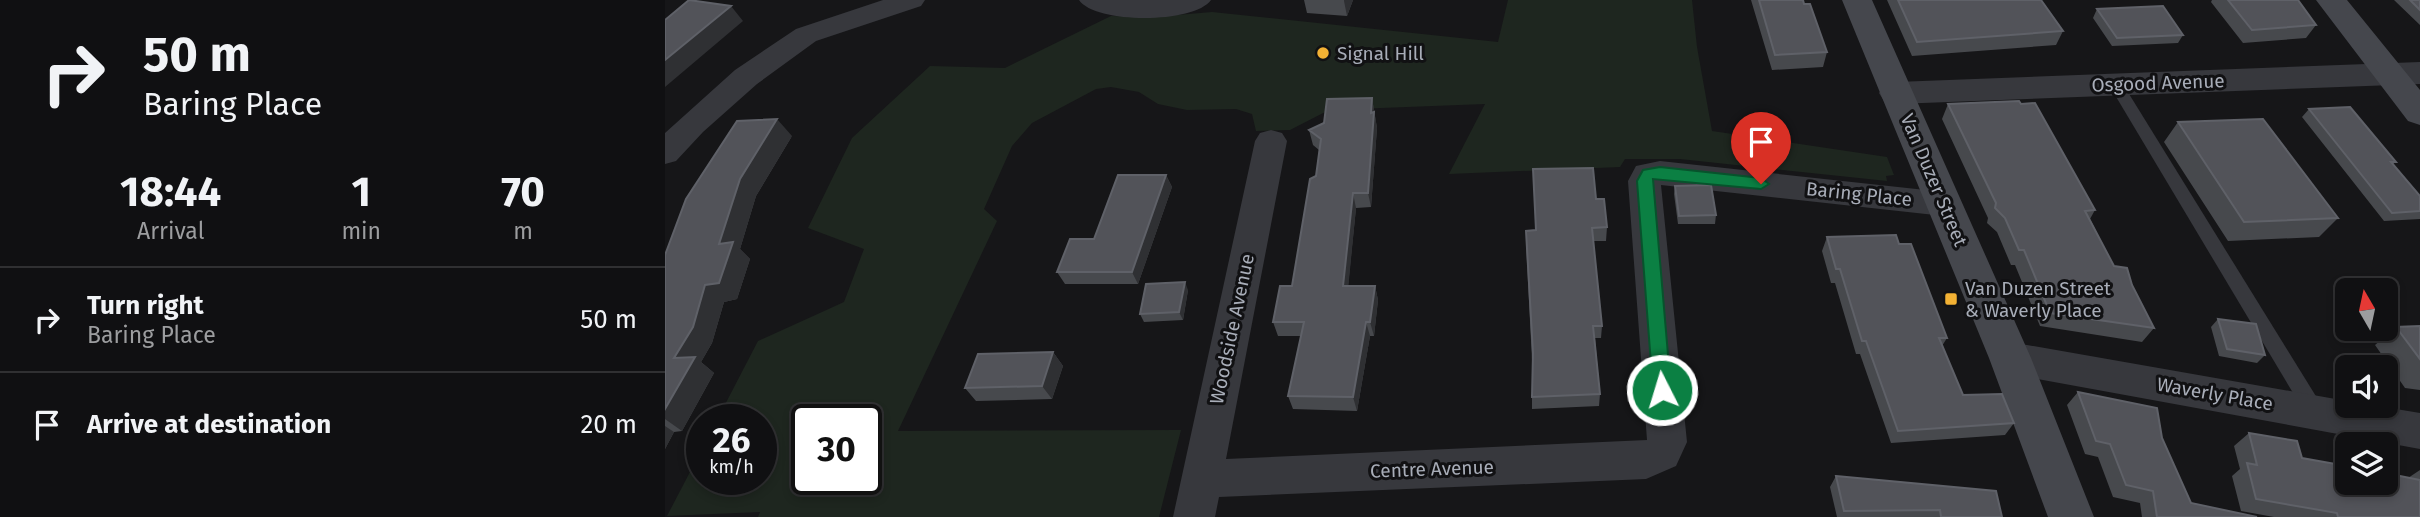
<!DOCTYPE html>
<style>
body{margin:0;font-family:"Fira Sans",sans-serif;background:#1e1e20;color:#f1f3f6;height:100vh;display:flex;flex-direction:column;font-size:26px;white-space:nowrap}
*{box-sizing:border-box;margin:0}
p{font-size:23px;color:#9c9d9f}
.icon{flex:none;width:38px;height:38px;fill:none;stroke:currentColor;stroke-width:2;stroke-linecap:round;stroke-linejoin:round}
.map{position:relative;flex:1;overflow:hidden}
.sheet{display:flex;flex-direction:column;background:#101012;width:665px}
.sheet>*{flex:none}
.banner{background:#101012;color:#f1f3f6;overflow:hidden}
.needle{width:46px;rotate:351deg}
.fabs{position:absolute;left:1670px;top:278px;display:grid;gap:14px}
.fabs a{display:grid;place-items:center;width:63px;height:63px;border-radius:10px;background:#101012;box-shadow:0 4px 10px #0003,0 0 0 2px #303032;font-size:35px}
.speed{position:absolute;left:21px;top:404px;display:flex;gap:14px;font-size:35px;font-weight:700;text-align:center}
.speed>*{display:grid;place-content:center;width:91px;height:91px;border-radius:50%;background:#101012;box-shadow:0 4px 10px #0003,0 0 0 2px #303032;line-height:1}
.speed small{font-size:18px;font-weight:400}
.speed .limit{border:4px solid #111;border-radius:10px;background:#fff;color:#111}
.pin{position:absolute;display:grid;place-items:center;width:60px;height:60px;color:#fff;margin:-72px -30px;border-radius:50% 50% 50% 0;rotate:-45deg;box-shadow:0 0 7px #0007}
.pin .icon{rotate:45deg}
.me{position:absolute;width:77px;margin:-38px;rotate:355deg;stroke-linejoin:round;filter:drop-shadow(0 0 5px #0008)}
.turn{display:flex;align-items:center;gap:24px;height:147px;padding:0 28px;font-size:32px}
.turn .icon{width:91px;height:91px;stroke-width:2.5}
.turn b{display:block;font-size:49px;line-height:60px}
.eta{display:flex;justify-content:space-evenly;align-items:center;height:119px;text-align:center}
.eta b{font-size:42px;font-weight:700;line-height:49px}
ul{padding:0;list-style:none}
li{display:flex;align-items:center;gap:21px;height:105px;padding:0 28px;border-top:2px solid #303032}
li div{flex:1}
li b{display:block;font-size:26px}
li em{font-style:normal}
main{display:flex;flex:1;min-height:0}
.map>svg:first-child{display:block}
.green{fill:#1e261f;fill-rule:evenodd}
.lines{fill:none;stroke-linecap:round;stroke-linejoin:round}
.service{fill:#37383d;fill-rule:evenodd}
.minor{fill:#37383d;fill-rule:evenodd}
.tertiary{fill:#37383d;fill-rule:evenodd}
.secondary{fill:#45474d;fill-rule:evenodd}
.wall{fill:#47494d}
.shaded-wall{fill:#2f3033}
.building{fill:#525359;stroke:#5f6168;stroke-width:2}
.route{fill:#0b8043;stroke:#07532c;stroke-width:2}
.poi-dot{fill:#f2b134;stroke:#111113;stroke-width:2.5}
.labels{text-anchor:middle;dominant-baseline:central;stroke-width:6;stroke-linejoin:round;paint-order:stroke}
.poi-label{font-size:19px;fill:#a8adb8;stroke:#111113;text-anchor:start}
.street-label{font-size:19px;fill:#a8adb8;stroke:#111113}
</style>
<main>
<section class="sheet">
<div class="banner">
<div class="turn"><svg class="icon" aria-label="right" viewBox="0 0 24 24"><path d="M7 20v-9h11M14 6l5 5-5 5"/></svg><div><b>50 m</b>Baring Place</div></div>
</div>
<div class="eta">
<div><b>18:44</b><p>Arrival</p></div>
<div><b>1</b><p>min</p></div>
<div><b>70</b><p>m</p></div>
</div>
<ul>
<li><svg class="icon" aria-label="right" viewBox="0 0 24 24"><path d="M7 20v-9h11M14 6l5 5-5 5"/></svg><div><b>Turn right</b><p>Baring Place</p></div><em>50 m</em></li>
<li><svg class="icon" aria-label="arrive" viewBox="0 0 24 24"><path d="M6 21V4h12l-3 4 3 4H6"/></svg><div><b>Arrive at destination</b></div><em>20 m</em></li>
</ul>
</section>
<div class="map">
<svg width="1755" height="517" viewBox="0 0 1755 517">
<rect width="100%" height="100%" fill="#161618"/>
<!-- green -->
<path class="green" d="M843 0H1027L1032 47 1047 131 1222 157 1229 175 1221 176 1222 181 1015 159H960L955 167 784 174 820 104 664 110 625 130 591 131 587 114 571 109 522 110 493 104 474 92 446 87 431 89 367 123 347 146 319 209 332 221 233 431 516 430 494 517H93L95 512 2 516 37 449V480H96V420H52L93 341 179 302 199 249 143 228 187 138 265 66 340 68 446 16 489 17 547 12 833 42ZM142 420H201V480H142Z"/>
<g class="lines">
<!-- service -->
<path class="service" d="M1451 80 1456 81 1657 406 1660 412 1657 418 1650 421 1643 418 1444 85Z"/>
<!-- minor -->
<path class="minor" d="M218 0H260L256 6 151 41 92 84 38 132 11 161 0 164V133L70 70 131 29Z
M414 0H546C529 24 430 24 414 0Z
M606 130 617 133 622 141 561 459 982 440 963 181 971 166 995 161 1279 192 1291 195 1296 204 1291 213 1279 216 996 185 1022 442 1011 466 981 479 554 497 550 517H508L590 141 595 133Z
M1345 342 1682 401V406H1713L1755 413V449L1345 374 1332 369 1326 358 1332 347Z"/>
<!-- tertiary -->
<path class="tertiary" d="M1755 62V84L1231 104 1219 101 1214 93 1219 85 1231 82Z"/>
<!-- secondary -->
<path class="secondary" d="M1177 0H1207L1366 358 1429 517H1383L1324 358Z
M1651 0H1682L1755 90V125L1743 121Z"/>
</g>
<!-- wall -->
<path class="wall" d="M639 0H688L682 16 642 13Z
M1086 0H1138L1162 52 1158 67 1107 70Z
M1222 0H1376L1398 31 1391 45 1247 56Z
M1547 0H1633L1651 25 1641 38 1578 43 1546 2Z
M1729 0H1755V25Z
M1432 9 1518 35 1513 43 1447 46 1428 18Z
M707 98 712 128 706 207 691 208 683 286H710L713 300 709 336H705L692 411 628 409 623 396 636 336H613L608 322 627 286 651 176 654 150 648 145 644 130Z
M1283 104 1430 210 1425 219 1449 266 1467 285 1489 328 1477 342 1375 326 1350 265H1346L1332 232 1322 223 1323 218 1277 119Z
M1644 109 1731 162 1728 164 1755 196V219L1719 221 1637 117Z
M1513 122 1673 218 1654 237 1563 241 1499 142Z
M127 136 91 196 75 249 85 259 72 299 59 302 47 343 36 362 49 373 17 431 9 432 0 449V255Z
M501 175 507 187 473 284H400L392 272Z
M1010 186 1051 215 1050 224H1013L1009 194Z
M931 199 942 227 941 241H928L937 326 936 338H930L935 394 934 406 867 409V360L861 244 870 230Z
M1162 237 1234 244 1282 338 1277 346 1298 395 1349 423 1340 435 1226 443 1195 354H1191L1170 283H1166L1157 251Z
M523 290 518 320 479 322 475 314Z
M1553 319 1600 355 1592 363 1554 356 1546 327Z
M1755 326V390L1740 388 1710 345 1731 327Z
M388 352 398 366 387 399 311 401 300 388Z
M1413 392 1497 438 1526 503 1592 517H1477L1475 503 1448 497 1433 457 1420 454 1402 405Z
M1584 433 1637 458 1743 478 1755 470V517H1609L1576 511 1567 476 1575 469 1569 446Z
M1171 476 1337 517H1172L1165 487Z"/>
<!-- shaded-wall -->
<path class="shaded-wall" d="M679 0H688L682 16 679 1Z
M66 6 78 21 0 87V60Z
M707 98 712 128 706 207 703 193Z
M112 119 127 136 91 196 75 249 85 259 72 299 59 302 47 343 36 362 49 373 17 431 0 419V409L9 358 54 244 75 179Z
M501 175 507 187 473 284 467 272Z
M688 193 691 208 682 300 678 286Z
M520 282 523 290 518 320 514 312Z
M710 286 713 300 709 336 705 322Z
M701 322 705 336 692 411 688 397Z
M388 352 398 366 387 399 377 386Z
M0 426 9 432 0 449Z"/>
<!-- building -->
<path class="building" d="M24 0 66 6 0 60V20Z
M1094 0H1138L1139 4H1145L1162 52 1110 55Z
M1233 0H1376L1398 31 1252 42Z
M1563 0H1633L1651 25 1587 30Z
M1745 0H1755V10Z
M1498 6 1518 35 1452 38 1432 9Z
M707 98 706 113 709 112 703 193H688L678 286H710L705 322H701L688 397 623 396 639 322H608L615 286H627L645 179 651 176 656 139 644 130 659 123 662 99Z
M1354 101 1356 104 1370 103 1430 210 1420 211 1449 266 1462 268 1467 285 1489 328 1385 313 1359 250H1354L1340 218 1330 208 1331 203 1283 104Z
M1685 107 1731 162H1726L1755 196V211L1727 213 1644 109Z
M112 119 75 179 54 244 68 242 54 283 40 285 28 327 9 358 30 357 0 409V255L21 199 72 121Z
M1598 119 1673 218 1579 222 1513 122Z
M928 168 931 199H939L942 227 927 228 937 326H928L935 394 867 397 868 353 861 231 871 230 868 169Z
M453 175H501L467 272H392L405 239H429Z
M1046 185 1051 215 1014 216 1010 186Z
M1231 235 1234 244H1246L1282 338H1274L1298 395 1337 394 1349 423 1233 431 1201 341H1197L1175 269H1171L1162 237Z
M520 282 514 312 475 314 481 284Z
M1553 319 1591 324 1600 355 1562 349Z
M1755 326V359L1731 327Z
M388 352 377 386 300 388 313 354Z
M1413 392 1492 408 1497 438 1526 503 1592 517H1492L1488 491 1461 485 1445 444 1431 441Z
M1584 433 1632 441 1637 458 1682 466V483H1720V473L1755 480V517H1673L1672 513 1591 499 1582 463 1592 465Z
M1171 476 1331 491 1337 517H1276L1275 510 1179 511Z"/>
<!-- route -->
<path class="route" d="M995 167 1096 178 1104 184 1096 189 988 179 1006 390 1003 395 997 398 991 395 988 390 972 181 978 170Z"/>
<!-- markers -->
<g class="poi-dot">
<circle cx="658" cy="53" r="7"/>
<rect x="1279" y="292" width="14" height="14" rx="3.5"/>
</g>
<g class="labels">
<!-- poi labels -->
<g class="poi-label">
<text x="672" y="53">Signal Hill</text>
<text x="1300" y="288">Van Duzen Street<tspan x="1300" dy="22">&amp; Waverly Place</tspan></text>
</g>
<!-- street labels -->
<g class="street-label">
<text transform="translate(1493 83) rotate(-2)">Osgood Avenue</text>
<text transform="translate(1269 180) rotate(67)">Van Duzer Street</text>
<text transform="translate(1194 194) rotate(6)">Baring Place</text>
<text transform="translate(567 329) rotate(-78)">Woodside Avenue</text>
<text transform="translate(1550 394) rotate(10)">Waverly Place</text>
<text transform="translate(767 469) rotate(-2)">Centre Avenue</text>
</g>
</g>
</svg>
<div class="fabs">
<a><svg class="needle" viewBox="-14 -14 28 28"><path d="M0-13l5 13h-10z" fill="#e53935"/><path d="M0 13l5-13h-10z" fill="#9c9d9f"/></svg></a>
<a><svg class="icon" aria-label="sound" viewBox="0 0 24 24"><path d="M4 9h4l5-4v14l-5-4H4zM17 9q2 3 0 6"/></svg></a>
<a><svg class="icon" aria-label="layers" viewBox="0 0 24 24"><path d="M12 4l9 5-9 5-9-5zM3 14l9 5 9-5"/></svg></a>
</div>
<div class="speed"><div>26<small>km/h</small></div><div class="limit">30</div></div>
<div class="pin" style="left:1096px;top:184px;background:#d93025"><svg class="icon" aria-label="arrive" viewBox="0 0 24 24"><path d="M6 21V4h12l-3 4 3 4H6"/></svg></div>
<svg class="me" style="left:997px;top:390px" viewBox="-20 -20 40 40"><circle r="17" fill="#0b8043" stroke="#fff" stroke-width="3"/><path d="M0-11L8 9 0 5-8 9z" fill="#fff"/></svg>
</div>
</main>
